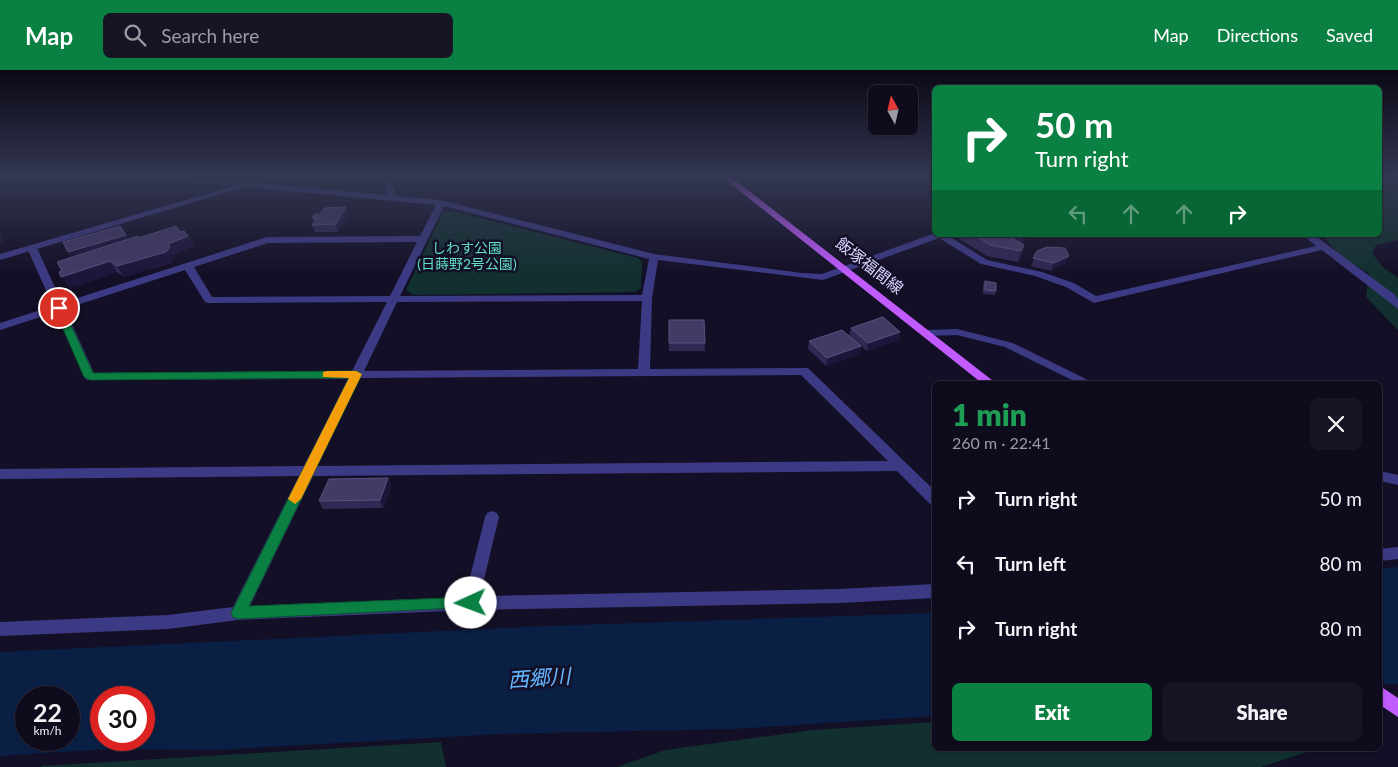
<!DOCTYPE html>
<meta charset="utf-8">
<style>
body{margin:0;font-family:Lato,"Noto Sans JP",sans-serif;background:#171425;color:#f1f3f6;height:100vh;display:flex;flex-direction:column;font-size:19px;white-space:nowrap}
*{box-sizing:border-box;margin:0}
p{font-size:16px;color:#9b9ba3}
.icon{flex:none;width:28px;height:28px;fill:none;stroke:currentColor;stroke-width:2;stroke-linecap:round;stroke-linejoin:round}
.map{position:relative;flex:1;overflow:hidden}
.side{position:absolute;left:932px;top:311px;width:450px;height:370px;display:flex;flex-direction:column;background:#0e0b1c;border-radius:8px;box-shadow:0 1px 4px #0004,0 0 0 1px #2e2b3b}
.side>*{flex:none}
.guide{position:absolute;left:932px;top:15px;width:450px;height:152px;border-radius:8px;box-shadow:0 1px 4px #0004,0 0 0 1px #2e2b3b;background:#0b8043;color:#fff;overflow:hidden}
.needle{width:32px;rotate:352deg}
.controls{position:absolute;left:868px;top:15px;display:grid;gap:10px}
.controls a{display:grid;place-items:center;width:50px;height:50px;border-radius:8px;background:#0e0b1c;box-shadow:0 1px 4px #0004,0 0 0 1px #2e2b3b;font-size:25px}
.speed{position:absolute;left:15px;top:616px;display:flex;gap:10px;font-size:25px;font-weight:700;text-align:center}
.speed>*{display:grid;place-content:center;width:65px;height:65px;border-radius:50%;background:#0e0b1c;box-shadow:0 1px 4px #0004,0 0 0 1px #2e2b3b;line-height:1}
.speed small{font-size:12px;font-weight:400}
.speed .limit{border:8px solid #d22;background:#fff;color:#111}
.pin{position:absolute;display:grid;place-items:center;width:42px;height:42px;color:#fff;margin:-21px;border:2px solid #fff;border-radius:50%;box-shadow:0 1px 5px #0007}
.me{position:absolute;width:55px;margin:-28px;rotate:268deg;stroke-linejoin:round;filter:drop-shadow(0 0 4px #0008)}
.turn{display:flex;align-items:center;gap:18px;height:105px;padding:0 20px;font-size:22px}
.turn .icon{width:65px;height:65px;stroke-width:2.5}
.turn b{display:block;font-size:35px;line-height:42px}
.lanes{display:flex;align-items:center;height:48px;padding:0 20px;background:#0003;justify-content:center;gap:25px;direction:ltr}
.lanes .off{opacity:.35}
.round{display:grid;place-items:center;flex:none;width:52px;height:52px;border-radius:8px;background:#171425}
.headline{display:flex;align-items:center;justify-content:space-between;height:85px;padding:0 20px}
h1{font-size:30px;font-weight:800;line-height:38px;color:#1e9e55}
.cta{display:flex;gap:10px;margin-top:auto;padding:10px 20px}
.cta a{flex:1;height:58px;border-radius:8px;background:#0b8043;color:#fff;font-size:20px;font-weight:800;line-height:58px;text-align:center}
.cta a+a{background:#171425;color:#f1f3f6}
ul{padding:0;list-style:none}
li{display:flex;align-items:center;gap:15px;height:65px;padding:0 20px}
li div{flex:1}
li b{display:block;font-size:19px}
li em{font-style:normal}
header{display:flex;align-items:center;gap:30px;box-sizing:border-box;height:70px;padding:0 25px;background:#0b8043;color:#fff}
header strong{font-size:24px}
nav{display:flex;gap:28px;margin-inline-start:auto;font-size:18px}
.search{width:350px;height:45px;background:#171425;display:flex;align-items:center;gap:12px;box-sizing:border-box;padding:0 18px;border-radius:8px;color:#9b9ba3;font-size:19px}
.map>svg:first-child{display:block}
.green{fill:#12302f}
.water{fill:#0a1f44;fill-rule:evenodd}
.lines{fill:none;stroke-linecap:round;stroke-linejoin:round}
.minor{fill:#3d3a85;fill-rule:evenodd}
.tertiary{fill:#3d3a85;fill-rule:evenodd}
.primary{fill:#c25bff;fill-rule:evenodd}
.wall{fill:#312854}
.shaded-wall{fill:#1d163a}
.building{fill:#433a66;stroke:#5a527e}
.route{fill:#0b8043;stroke:#07532c}
.slow{fill:#f59e0b}
.labels{text-anchor:middle;dominant-baseline:central;stroke-width:5;stroke-linejoin:round;paint-order:stroke}
.far-park-label{font-size:14px;fill:#5fe0c0;stroke:#130f26}
.street-label{font-size:16px;fill:#d9d4ff;stroke:#130f26}
.near-water-label{font-size:21px;font-style:italic;fill:#62b6ff;stroke:#130f26}
</style>
<header>
<strong>Map</strong>
<div class="search"><svg class="icon" aria-label="search" viewBox="0 0 24 24"><circle cx="10" cy="10" r="6"/><path d="M15 15l6 6"/></svg>Search here</div>
<nav><a>Map</a><a>Directions</a><a>Saved</a></nav>
</header>
<div class="map">
<svg width="1398" height="697" viewBox="0 0 1398 697">
<rect width="100%" height="100%" fill="#130f26"/>
<!-- green -->
<path class="green" d="M1380 106H1398V170L1376 175 1372 183 1383 197 1398 208V260L1366 227 1369 204 1338 185 1323 165H1380Z
M453 141 638 188 642 192 641 218 635 222 413 225 406 220 443 142Z
M935 652V679H1316L1261 697H617L665 680 813 660Z
M441 672 446 697H41V696Z"/>
<!-- water -->
<path class="water" d="M1398 497V614H1380V499Z
M935 543V646L733 659 501 664 215 680 110 679 0 686V582L545 556ZM26 628H69V670H26ZM101 628H144V670H101Z"/>
<g class="lines">
<!-- minor -->
<path class="minor" d="M149 106H179L387 125 382 106H390L396 126 441 130 654 184 802 203 822 204 935 163V165H947L987 190 1042 202 1074 213 1096 226 1316 176 1303 165H1314L1394 224 1398 229V239L1322 180 1094 233 1066 217 1035 206 981 194 939 168 823 210 658 190 652 228 650 299 808 298 935 421V435L930 434 897 401 313 406 250 536 465 527 485 447 487 443 492 441 497 443 499 447 480 526 839 519 935 514V528L839 533 471 540 238 550 168 559 0 566V552L168 545 233 537 299 406 0 409V399L304 396 348 309 86 310 56 242 0 260V253L53 236 27 178 29 176 32 175 37 178 62 233 267 167 420 166 436 135 153 108ZM444 136 649 189 642 225 400 226ZM417 172 390 226 212 227 194 197 268 173ZM185 200 205 232 209 233 387 232 352 301 94 303 65 239ZM642 231 638 299 364 301 397 232ZM801 305 888 391 317 396 360 308Z
M957 259 1013 273 1096 314H1080L1005 277 957 265 927 266 921 263 927 260Z
M1380 401 1398 405V415L1380 411Z
M1398 477V489L1380 491V479Z"/>
<!-- tertiary -->
<path class="tertiary" d="M268 106H281L0 190V184Z"/>
<!-- primary -->
<path class="primary" d="M721 106H730L997 314H983Z
M1380 616 1398 628V647L1380 635Z"/>
</g>
<!-- wall -->
<path class="wall" d="M346 137 349 145 338 162H315L312 155 314 152 312 148 320 144Z
M180 162 188 166 194 176 174 185 175 188 171 193 124 207 117 202 69 218 62 201 71 187 68 182 128 169Z
M959 165H1039V166L1034 168 1030 165 1027 167 1026 170 1021 172 1019 171V172L1024 175 1021 186 1018 192 987 186 958 168Z
M1037 181 1066 193 1051 201 1031 196Z
M985 211 996 221 995 225 983 224V215Z
M704 250 705 281H669V273Z
M851 258 900 262 899 270 867 281 861 276 860 284 826 296 808 279 809 271 849 266Z
M388 408 391 417 383 438 323 439 319 431Z"/>
<!-- shaded-wall -->
<path class="shaded-wall" d="M346 137 349 145 338 162 336 154Z
M0 160 4 172 0 173Z
M126 165 130 172 72 189 68 182Z
M1018 165H1021L1018 175 1012 168Z
M1023 165H1030L1027 167 1026 170 1021 172Z
M188 166 194 176 174 185 175 188 171 193 124 207 117 196Z
M1024 175 1021 186 1018 192 1021 181Z
M1069 186 1066 193 1051 201 1054 193Z
M110 191 117 202 69 218 61 207Z
M900 262 899 270 867 281 868 273Z
M861 276 860 284 826 296 827 288Z
M388 408 391 417 383 438 380 430Z"/>
<!-- building -->
<path class="building" d="M346 137 336 154 312 155 317 148H312L315 144H320L324 138Z
M120 156 126 165 68 182 63 172Z
M176 156 180 162 184 161 188 166 168 174 170 177 166 182 117 196 110 191 61 207 59 202 62 201 57 192 138 166 139 168Z
M974 165H1020L1012 168 1024 175 1021 181 990 175Z
M1047 177 1065 178 1069 186 1054 193 1033 188 1037 181Z
M985 211 996 213V221L985 220Z
M883 247 900 262 868 273 851 258Z
M669 250H704L705 273H669Z
M842 260 861 276 827 288 809 271Z
M388 408 380 430 319 431 329 409Z"/>
<!-- sky -->
<linearGradient id="sky" x2="0" y2="1"><stop stop-color="#0a0815"/><stop offset="0.52" stop-color="#333752"/><stop offset="1" stop-color="#333752" stop-opacity="0"/></linearGradient>
<rect width="1398" height="204" fill="url(#sky)"/>
<!-- route -->
<path class="route" d="M59 235 63 238 93 303 356 301 362 304 249 536 471 527 476 529 478 533 476 537 238 549 233 547 231 543 233 539 349 308 90 310 84 307 54 238Z"/>
<!-- slow -->
<path class="slow" d="M327 301H356L362 304 301 429 295 434 288 429 349 308 323 307V302Z"/>
<g class="labels">
<!-- far-park labels -->
<g class="far-park-label">
<text x="467" y="177">しわす公園<tspan x="467" dy="16">(日蒔野2号公園)</tspan></text>
</g>
<!-- street labels -->
<g class="street-label">
<text transform="translate(870 195) rotate(38)">飯塚福間線</text>
</g>
<!-- near-water labels -->
<g class="near-water-label">
<text transform="translate(539 607) rotate(-4)">西郷川</text>
</g>
</g>
</svg>
<div class="controls">
<a><svg class="needle" viewBox="-14 -14 28 28"><path d="M0-13l5 13h-10z" fill="#e53935"/><path d="M0 13l5-13h-10z" fill="#9b9ba3"/></svg></a>
</div>
<div class="speed"><div>22<small>km/h</small></div><div class="limit">30</div></div>
<div class="pin" style="left:59px;top:238px;background:#d93025"><svg class="icon" aria-label="arrive" viewBox="0 0 24 24"><path d="M6 21V4h12l-3 4 3 4H6"/></svg></div>
<svg class="me" style="left:471px;top:533px" viewBox="-20 -20 40 40"><circle r="19" fill="#fff"/><path d="M0-13L10 11 0 6-10 11z" fill="#0b8043"/></svg>
<div class="guide">
<div class="turn"><svg class="icon" aria-label="right" viewBox="0 0 24 24"><path d="M7 20v-9h11M14 6l5 5-5 5"/></svg><div><b>50 m</b>Turn right</div></div>
<div class="lanes"><svg class="icon off" aria-label="left" viewBox="0 0 24 24"><path d="M17 20v-9H6M10 6l-5 5 5 5"/></svg><svg class="icon off" aria-label="ahead" viewBox="0 0 24 24"><path d="M12 20V5M6 11l6-6 6 6"/></svg><svg class="icon off" aria-label="ahead" viewBox="0 0 24 24"><path d="M12 20V5M6 11l6-6 6 6"/></svg><svg class="icon" aria-label="right" viewBox="0 0 24 24"><path d="M7 20v-9h11M14 6l5 5-5 5"/></svg></div>
</div>
<section class="side">
<div class="headline"><div><h1>1 min</h1><p>260 m · 22:41</p></div><a class="round"><svg class="icon" aria-label="close" viewBox="0 0 24 24"><path d="M6 6l12 12M18 6L6 18"/></svg></a></div>
<ul>
<li><svg class="icon" aria-label="right" viewBox="0 0 24 24"><path d="M7 20v-9h11M14 6l5 5-5 5"/></svg><div><b>Turn right</b></div><em>50 m</em></li>
<li><svg class="icon" aria-label="left" viewBox="0 0 24 24"><path d="M17 20v-9H6M10 6l-5 5 5 5"/></svg><div><b>Turn left</b></div><em>80 m</em></li>
<li><svg class="icon" aria-label="right" viewBox="0 0 24 24"><path d="M7 20v-9h11M14 6l5 5-5 5"/></svg><div><b>Turn right</b></div><em>80 m</em></li>
</ul>
<div class="cta"><a>Exit</a><a>Share</a></div>
</section>
</div>
